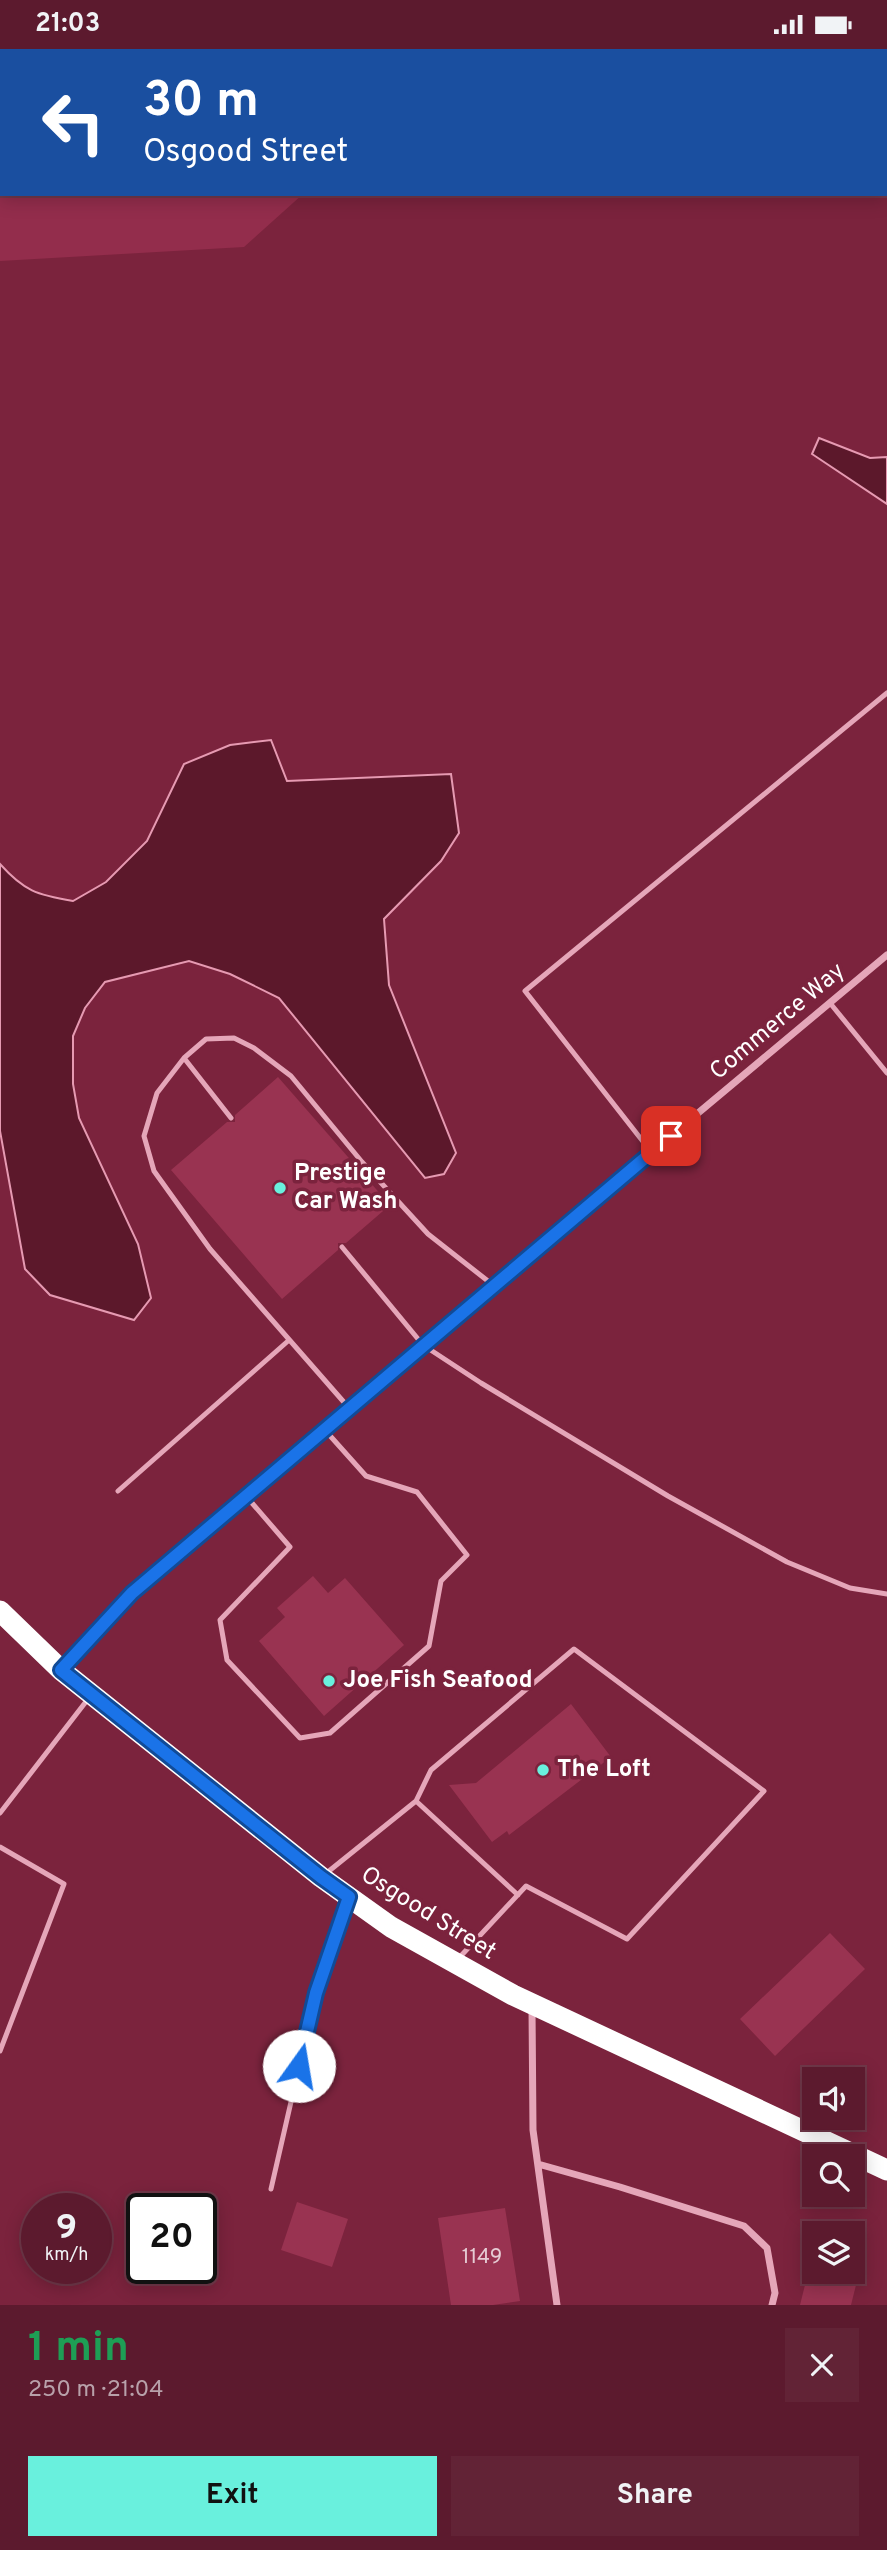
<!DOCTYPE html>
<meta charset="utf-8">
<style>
body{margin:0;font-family:Overpass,sans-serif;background:#622336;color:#f1f3f6;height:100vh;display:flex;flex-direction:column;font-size:26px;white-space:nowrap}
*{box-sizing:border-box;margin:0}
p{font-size:23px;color:#b8a1aa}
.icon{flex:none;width:38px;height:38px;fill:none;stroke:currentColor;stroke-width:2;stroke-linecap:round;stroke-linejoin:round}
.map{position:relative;height:2256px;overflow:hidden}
.details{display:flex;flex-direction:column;background:#5c1a2e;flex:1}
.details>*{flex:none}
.guide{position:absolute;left:0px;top:0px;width:887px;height:147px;box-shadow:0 4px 18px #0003,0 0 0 2px #71384a;background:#1a4fa0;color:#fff;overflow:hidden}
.tools{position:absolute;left:802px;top:2018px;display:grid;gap:14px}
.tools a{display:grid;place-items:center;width:63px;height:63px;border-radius:0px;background:#5c1a2e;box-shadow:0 4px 18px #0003,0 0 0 2px #71384a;font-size:35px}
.speed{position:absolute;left:21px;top:2144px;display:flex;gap:14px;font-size:35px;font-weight:700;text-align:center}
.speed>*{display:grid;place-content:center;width:91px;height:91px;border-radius:50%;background:#5c1a2e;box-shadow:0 4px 18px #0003,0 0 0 2px #71384a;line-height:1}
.speed small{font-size:18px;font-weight:400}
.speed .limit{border:4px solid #111;border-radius:10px;background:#fff;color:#111}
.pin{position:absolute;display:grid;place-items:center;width:60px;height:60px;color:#fff;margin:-30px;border-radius:14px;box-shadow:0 4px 10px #0006}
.me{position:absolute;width:77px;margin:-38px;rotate:13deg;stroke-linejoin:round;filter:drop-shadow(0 0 5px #0008)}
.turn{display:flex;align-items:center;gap:24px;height:147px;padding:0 28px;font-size:32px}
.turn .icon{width:91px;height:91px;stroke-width:2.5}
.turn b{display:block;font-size:49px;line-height:60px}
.round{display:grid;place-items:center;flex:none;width:74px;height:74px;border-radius:0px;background:#622336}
.summary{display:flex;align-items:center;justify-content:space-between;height:119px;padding:0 28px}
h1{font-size:42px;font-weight:700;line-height:52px;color:#1e9e55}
.button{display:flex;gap:14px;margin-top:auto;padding:14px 28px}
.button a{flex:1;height:80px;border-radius:0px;background:#69f0dd;color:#111;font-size:28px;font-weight:700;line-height:80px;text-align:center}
.button a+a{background:#622336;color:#f1f3f6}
.status{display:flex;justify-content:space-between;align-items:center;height:49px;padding:0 35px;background:#5c1a2e;direction:ltr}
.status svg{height:19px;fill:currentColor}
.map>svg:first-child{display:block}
.green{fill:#932d4c}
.water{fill:#5c182b;stroke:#e69ab2;stroke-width:2}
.building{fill:#993351}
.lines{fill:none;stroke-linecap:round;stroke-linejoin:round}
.lane{stroke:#e5a6b9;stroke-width:5}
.street{stroke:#e5a6b9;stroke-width:7}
.highway{stroke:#fff;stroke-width:21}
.route-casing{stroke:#114b97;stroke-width:18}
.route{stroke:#1a73e8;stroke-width:12}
.poi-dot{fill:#69f0dd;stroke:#7b233d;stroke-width:2.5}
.labels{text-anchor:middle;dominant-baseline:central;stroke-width:7;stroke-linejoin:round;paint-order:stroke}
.number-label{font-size:21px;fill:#e6ccd4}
.street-label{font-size:24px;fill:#fff;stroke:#7b233d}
.poi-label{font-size:24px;font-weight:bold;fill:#fff;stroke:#7b233d;text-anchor:start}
</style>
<div class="status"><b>21:03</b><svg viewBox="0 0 49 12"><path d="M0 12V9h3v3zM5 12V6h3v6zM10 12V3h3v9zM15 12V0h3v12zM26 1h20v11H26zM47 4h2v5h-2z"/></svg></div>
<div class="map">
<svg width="887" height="2256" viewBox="0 0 887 2256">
<rect width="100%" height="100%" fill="#7b233d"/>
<!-- green -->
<path class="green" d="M0 0H463L2 2V145H303L244 198 0 212Z"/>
<!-- water -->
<path class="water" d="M819 389 870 409 887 408V455L812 405Z
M271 691 287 732 451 725 459 784 441 812 384 870 389 936 456 1104 444 1125 425 1129 279 949 230 925 189 912 105 933 85 959 73 987V1035L79 1069 138 1195 151 1249 134 1271 50 1246 25 1220 0 1082V815C24 842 37 846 73 852L106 833 147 792 184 715 230 696Z"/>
<!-- building -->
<path class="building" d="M278 1028 390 1156 346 1194H338V1201L282 1250 171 1121 227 1073H235V1066Z
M313 1527 328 1544 345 1529 404 1596 324 1667 259 1592 285 1568 277 1559Z
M571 1655 611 1708 509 1786 507 1782 492 1793 449 1736 476 1734Z
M830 1884 865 1920 775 2007 740 1970Z
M297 2153 348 2170 332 2218 281 2201Z
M505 2159 520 2252 493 2256H451L438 2169Z
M813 2204 814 2222H852V2214L861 2216 851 2256H800Z"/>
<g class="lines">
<!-- lane -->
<path class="lane" d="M830 954 887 1024
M184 1009 231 1069
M652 1104 525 942 887 644
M342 1198 423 1296 481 1334 668 1447 787 1513 850 1539 887 1545
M349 1359 210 1200 154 1122 144 1087 157 1044 184 1009 206 990 234 989 254 999 291 1027 362 1113 428 1185 493 1236
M118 1442 288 1292
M246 1447 290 1498 220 1571 227 1611 300 1689 330 1684 429 1597 441 1532 467 1506 417 1443 366 1427 324 1380
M416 1752 518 1846
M0 1764 88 1650
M0 1798 64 1835 0 2002
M324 1826 416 1752 431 1721 574 1600 764 1742 627 1890 526 1837 458 1910
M271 2140 316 1944 347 1854"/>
<!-- street -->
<path class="street" d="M63 1620 132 1544 459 1264 887 906
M532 1959 533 2081 557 2256
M538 2115 620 2138 744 2177 767 2199 775 2244 772 2256"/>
<!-- highway -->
<path class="highway" d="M0 1562 61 1621 321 1828 391 1878 513 1946 887 2121"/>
</g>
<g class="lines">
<!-- route casing -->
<g class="route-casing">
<path id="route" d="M299 2017 316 1944 349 1848 321 1828 61 1621 132 1544 671 1087"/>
</g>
<!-- route -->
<use href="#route" class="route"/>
</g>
<!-- markers -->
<g class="poi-dot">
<circle cx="280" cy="1139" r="7"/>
<circle cx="329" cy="1632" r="7"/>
<circle cx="543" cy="1721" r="7"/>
</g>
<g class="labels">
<!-- number labels -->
<g class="number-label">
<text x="482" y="2208">1149</text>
</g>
<!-- street labels -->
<g class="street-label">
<text transform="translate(778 973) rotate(-40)">Commerce Way</text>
<text transform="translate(428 1865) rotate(32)">Osgood Street</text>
</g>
<!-- poi labels -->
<g class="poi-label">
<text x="294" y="1125">Prestige<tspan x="294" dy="28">Car Wash</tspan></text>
<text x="343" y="1632">Joe Fish Seafood</text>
<text x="557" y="1721">The Loft</text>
</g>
</g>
</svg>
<div class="tools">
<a><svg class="icon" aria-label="sound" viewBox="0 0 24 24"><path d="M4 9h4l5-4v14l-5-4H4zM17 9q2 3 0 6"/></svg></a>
<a><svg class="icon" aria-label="search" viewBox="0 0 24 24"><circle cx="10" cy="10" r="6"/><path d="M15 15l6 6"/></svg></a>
<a><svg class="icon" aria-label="layers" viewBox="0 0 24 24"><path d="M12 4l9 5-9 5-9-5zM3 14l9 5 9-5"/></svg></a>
</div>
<div class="speed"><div>9<small>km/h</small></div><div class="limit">20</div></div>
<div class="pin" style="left:671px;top:1087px;background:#d93025"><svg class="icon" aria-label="arrive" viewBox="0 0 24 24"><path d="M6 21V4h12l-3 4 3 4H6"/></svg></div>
<svg class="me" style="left:299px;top:2017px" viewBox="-20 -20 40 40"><circle r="19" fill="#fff"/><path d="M0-13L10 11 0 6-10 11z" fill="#1a73e8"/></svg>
<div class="guide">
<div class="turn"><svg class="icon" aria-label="left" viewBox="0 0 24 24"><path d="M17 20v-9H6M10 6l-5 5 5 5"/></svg><div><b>30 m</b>Osgood Street</div></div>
</div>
</div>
<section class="details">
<div class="summary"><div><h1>1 min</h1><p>250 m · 21:04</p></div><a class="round"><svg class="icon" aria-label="close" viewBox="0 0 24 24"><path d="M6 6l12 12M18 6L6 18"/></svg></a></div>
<div class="button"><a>Exit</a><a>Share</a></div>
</section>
